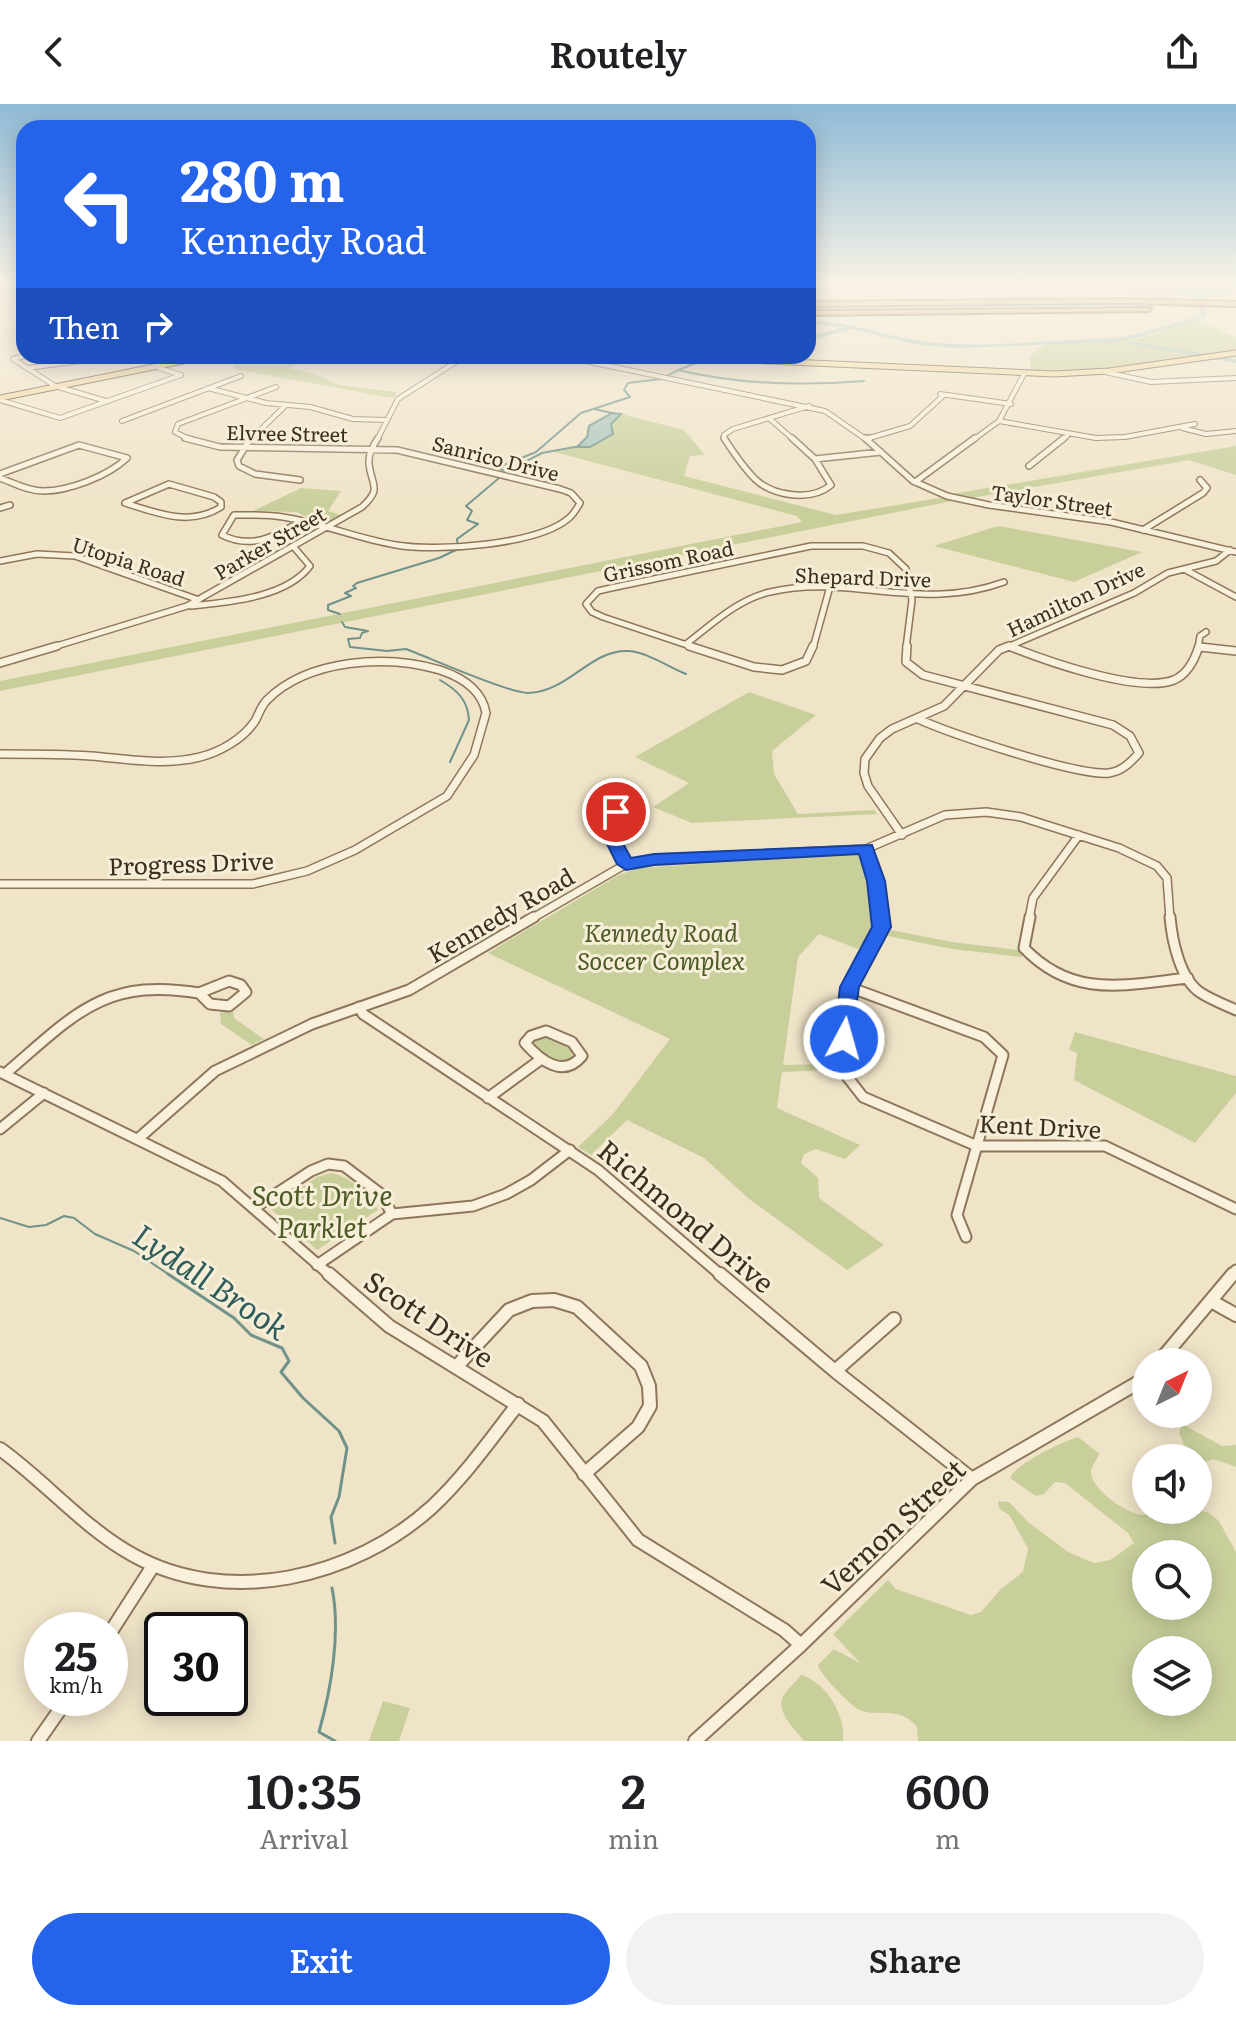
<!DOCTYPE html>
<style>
body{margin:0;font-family:Literata,serif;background:#f2f2f2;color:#202124;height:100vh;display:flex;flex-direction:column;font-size:30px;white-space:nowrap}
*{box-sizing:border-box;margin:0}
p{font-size:26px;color:#757577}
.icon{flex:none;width:44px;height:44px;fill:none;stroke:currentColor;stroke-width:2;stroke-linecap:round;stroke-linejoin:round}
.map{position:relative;height:1637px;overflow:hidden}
.details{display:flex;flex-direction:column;background:#fff;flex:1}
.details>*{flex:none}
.guide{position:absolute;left:16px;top:16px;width:800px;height:244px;border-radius:24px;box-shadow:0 4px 20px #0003;background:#2563eb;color:#fff;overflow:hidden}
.needle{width:52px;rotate:43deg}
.tools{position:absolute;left:1132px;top:1244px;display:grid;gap:16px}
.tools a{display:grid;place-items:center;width:80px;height:80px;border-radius:50%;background:#fff;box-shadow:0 4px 20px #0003;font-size:40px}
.speed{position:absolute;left:24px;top:1508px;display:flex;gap:16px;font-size:40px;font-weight:700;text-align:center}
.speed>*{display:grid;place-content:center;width:104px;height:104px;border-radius:50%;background:#fff;box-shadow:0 4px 20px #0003;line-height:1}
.speed small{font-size:20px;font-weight:400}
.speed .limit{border:4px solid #111;border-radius:12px;background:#fff;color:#111}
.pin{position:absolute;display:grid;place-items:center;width:68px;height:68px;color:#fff;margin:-34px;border:4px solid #fff;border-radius:50%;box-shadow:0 2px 8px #0007}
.me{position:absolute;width:88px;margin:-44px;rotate:6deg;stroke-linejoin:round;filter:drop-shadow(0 0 6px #0008)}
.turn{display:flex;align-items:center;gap:28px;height:168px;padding:0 32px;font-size:36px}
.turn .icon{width:104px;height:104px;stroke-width:2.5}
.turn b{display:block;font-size:56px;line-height:68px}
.then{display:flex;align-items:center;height:76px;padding:0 32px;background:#0003;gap:16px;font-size:30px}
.eta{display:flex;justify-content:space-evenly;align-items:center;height:136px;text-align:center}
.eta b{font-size:48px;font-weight:600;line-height:56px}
.action{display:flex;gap:16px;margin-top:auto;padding:16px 32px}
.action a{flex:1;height:92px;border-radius:48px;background:#2563eb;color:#fff;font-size:32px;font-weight:600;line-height:92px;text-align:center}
.action a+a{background:#f2f2f2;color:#202124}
header{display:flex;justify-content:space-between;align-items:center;height:104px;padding:0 32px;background:#fff;font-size:36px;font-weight:600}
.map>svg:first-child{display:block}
.green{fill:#c9cf9b;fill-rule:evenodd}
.water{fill:#a9c4bc;stroke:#6f938a;stroke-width:2}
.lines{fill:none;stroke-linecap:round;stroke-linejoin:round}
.stream-far1{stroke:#6f938a;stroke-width:2}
.stream{stroke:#6f938a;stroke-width:3}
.river{fill:#a9c4bc;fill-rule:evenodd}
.minor-far4-casing{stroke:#8d765c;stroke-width:6}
.minor-far3-casing{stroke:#8d765c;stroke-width:8}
.minor-far2-casing{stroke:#8d765c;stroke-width:10}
.minor-far1-casing{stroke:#8d765c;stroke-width:13}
.minor-casing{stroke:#8d765c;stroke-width:16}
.major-casing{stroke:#5b4430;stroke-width:7}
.highway-casing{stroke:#5b4430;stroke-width:4}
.minor-far4{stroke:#faf1dc;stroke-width:4}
.minor-far3{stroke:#faf1dc;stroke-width:5}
.minor-far2{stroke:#faf1dc;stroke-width:7}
.minor-far1{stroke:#faf1dc;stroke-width:9}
.minor{stroke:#faf1dc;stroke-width:12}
.major{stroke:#f3d9a0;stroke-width:5}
.highway{fill:#e0a458;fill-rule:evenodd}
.route{fill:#2563eb;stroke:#184099;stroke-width:2}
.labels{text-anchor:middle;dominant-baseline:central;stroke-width:6;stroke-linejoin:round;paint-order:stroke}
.far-street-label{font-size:20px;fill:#3d2e20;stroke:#f7eed8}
.street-label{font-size:24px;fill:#3d2e20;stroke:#f7eed8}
.park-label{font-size:24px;font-style:italic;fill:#4d5a26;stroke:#f7eed8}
.near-park-label{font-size:28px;font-style:italic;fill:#4d5a26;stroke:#f7eed8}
.near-street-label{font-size:28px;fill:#3d2e20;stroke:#f7eed8}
.near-water-label{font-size:32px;font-style:italic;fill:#2f5d5a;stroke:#f7eed8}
</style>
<header><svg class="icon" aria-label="back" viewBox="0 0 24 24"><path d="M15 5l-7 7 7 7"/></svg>Routely<svg class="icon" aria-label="share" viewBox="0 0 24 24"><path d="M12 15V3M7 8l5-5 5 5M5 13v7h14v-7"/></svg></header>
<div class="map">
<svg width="1236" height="1637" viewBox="0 0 1236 1637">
<rect width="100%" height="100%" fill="#f0e4c8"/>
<!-- green -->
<path class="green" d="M1174 177H1236V188L1233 190 1234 193 1125 191 1128 184Z
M1193 215 1236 233V247L1109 266 1031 269 1030 252 1044 241 1140 235Z
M231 252H316L289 264 317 271 338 281 397 288 393 294 234 265Z
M621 310 684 326 705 351 690 352 684 372 836 411 945 393 957 396 0 587V577L802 418 797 412 554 348C589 341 596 337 621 310Z
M1236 342V371L1189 356 966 395 952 390Z
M301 384 341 387 328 407 344 412 327 421 296 408 253 407Z
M998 422 1142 448 1074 478 934 442Z
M749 588 816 611 772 647 774 670 798 710 875 706 877 710 692 719 653 703 689 679 635 653Z
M855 750 860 752C873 788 885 814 858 845L819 830 798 853 783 961 831 960V966L782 968 777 1004 860 1041 845 1055 816 1045 804 1050 801 1059 818 1074 819 1094 884 1141 847 1166 748 1094 704 1054 627 1016 591 1051 578 1043 613 1010 670 935 488 849 617 772 637 764Z
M891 826 952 838 1019 846 1022 853 952 845 888 832Z
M233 906 234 914 264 935 252 941 221 920 220 909Z
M1075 928 1236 972V989L1195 1039 1074 976 1077 949 1069 946Z
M544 931 551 932 571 946 573 955C559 964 547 953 535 945L534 936Z
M331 1069C349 1072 371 1090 378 1106L317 1146 271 1105 317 1073Z
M1182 1320 1222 1342 1236 1341V1363L1213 1355 1198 1361V1354H1174L1185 1342 1179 1329Z
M1078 1333 1099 1349C1098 1355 1092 1361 1091 1367 1090 1385 1129 1412 1145 1411L1149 1406H1198L1209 1409 1219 1417 1236 1448V1637H918L917 1623C899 1601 881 1614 860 1606 851 1603 820 1570 818 1561L834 1545 860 1559 833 1530 888 1476 896 1485 971 1511 981 1508 1001 1485 1023 1468 1028 1445 1010 1412 999 1404 998 1397 1009 1398 1028 1418 1068 1448 1094 1459 1110 1456 1134 1439 1128 1429 1065 1379 1055 1378 1044 1390 1036 1392 1010 1374C1014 1361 1063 1337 1078 1333ZM1198 1450V1502H1146V1450ZM1146 1546H1198V1598H1146Z
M801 1571C826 1578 846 1611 843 1637H804C795 1625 774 1607 784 1591 788 1584 796 1578 801 1571Z
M383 1597 410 1604 399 1637H369Z"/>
<!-- water -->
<path class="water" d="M612 309 621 310 611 320 613 330 590 343H577L587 333 589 322Z"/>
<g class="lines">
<!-- stream-far1 -->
<path class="stream-far1" d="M702 257 678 266C740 281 801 282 864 277
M667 272 678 266
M594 305 612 309
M506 368 542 349 580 342
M503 369 505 367 500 365 504 361 536 348 581 309 630 293 624 286 628 279 661 275
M340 510 328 506V501L351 492 345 489 356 484 353 482 357 479 439 454 458 445 457 435 478 420 467 416 472 407 466 402 499 374
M342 518 345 523 368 527 362 529 360 534 348 535 350 543 387 547 406 545C430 554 509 589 528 589 569 588 590 545 629 547 646 548 669 563 686 570
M440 576C457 586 468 596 469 616L450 658
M0 1114 29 1123 46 1121 64 1112 74 1114 95 1130 134 1147 171 1172"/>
<!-- stream -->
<path class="stream" d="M168 1170 234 1214 251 1231 282 1244 289 1257 281 1268 303 1294 339 1327 347 1344 339 1393 331 1413 335 1439
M332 1484C341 1528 331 1586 319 1628L335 1637"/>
<!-- river -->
<path class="river" d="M1236 182V186L1202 195 1207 209 1204 214 1141 233 1117 238 957 244 918 241 852 225 808 237V233L844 223 808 220V216C852 217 893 236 936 239 996 244 1057 235 1117 234L1137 230 1199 212 1201 209 1196 193Z
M1130 237 1236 255V259L1128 240Z"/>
<!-- minor-far4 casing -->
<g class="minor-far4-casing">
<path id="minor-far4" d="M995 177 1001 184
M1090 177 1134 183 1169 177
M0 179 24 178
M24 252 13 255 55 282 106 297
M561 252 825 307 867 336
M28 264 117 252
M159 264 181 271
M1105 268 1151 278 1236 274
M208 284 266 299 310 303 353 315 387 316
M940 290 1011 300
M0 296 60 314 181 271
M770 315 794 336
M122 317 241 272
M999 317 1096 334 1125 333 1195 320
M1182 324 1206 330 1236 327
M866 335 910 322 944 291
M191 336 175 328 178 320 276 283
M250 336 285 302
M377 336 398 295 465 252
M725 336 724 331 733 325 809 302
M973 336 999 317 1024 270
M1062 336 1067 332"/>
</g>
<!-- minor-far3 casing -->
<g class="minor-far3-casing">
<path id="minor-far3" d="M185 334 220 343 397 346 560 385 571 389 580 399C577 404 574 410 569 414 538 441 436 448 396 441 358 435 322 419 283 413 267 410 250 411 234 411L222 431C252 446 275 432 302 417
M251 334 237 356 239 362 255 370 300 376
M724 334C733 348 743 363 755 375 773 392 811 398 831 381L815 355 792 334
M865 334 913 377 947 392 989 401 1111 418 1236 448
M866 335 870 334
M815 355 881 348
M1029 362 1064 334
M0 370 79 341 127 354C108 372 69 387 43 387 28 387 14 379 0 374
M915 378 975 334
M169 380 214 393 221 398V403C190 423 157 409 125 399Z
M0 404 10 401
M1143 426 1203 389 1207 384 1200 376
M0 457 37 450 75 452 199 496
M1184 465 1236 493
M191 502C228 498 286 494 310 462L293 442
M686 540C711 521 738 495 770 488 850 469 919 509 1004 478
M1009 542 1013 544
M1200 543 1206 544
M50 544 187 502 362 403C383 384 371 381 369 360 368 350 373 342 378 334
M696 544 603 513 592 508 586 500 598 487 611 484 811 442H863L889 449 906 465 912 496 906 544
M813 544 829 486
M1005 544 1134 489 1168 469 1216 457 1230 446
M1198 544 1200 532 1206 528"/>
</g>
<!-- minor-far2 casing -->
<g class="minor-far2-casing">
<path id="minor-far2" d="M689 542 754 563 782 566 806 557 813 542
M907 542 906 558 923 571 1113 621 1130 632 1139 649C1130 659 1122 667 1109 669 1076 672 952 630 918 615
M1009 542C1044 556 1138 590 1174 576 1188 570 1195 555 1199 542
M1200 543 1236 547
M0 559 57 542
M0 650C30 650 61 650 91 652 127 655 164 662 200 653 220 648 243 635 255 617 259 610 261 602 267 596 308 555 387 550 440 566 461 573 482 586 486 609L474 651 447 692 355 746 307 767 253 780H0
M902 731 868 682 864 669 865 655 880 634 892 625 944 602 999 546 1009 542
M866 745 876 777 881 815
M626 760 610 735V716L625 700 639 697
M531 815 626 760 654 755 866 745 945 711 986 708 1021 713 1119 744 1157 762 1167 774 1170 815
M1029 815 1033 794 1079 731"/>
</g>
<!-- minor-far1 casing -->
<g class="minor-far1-casing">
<path id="minor-far1" d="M881 813 882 823 849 883 842 966 863 993 977 1042H1105L1236 1105
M1030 813 1024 844C1073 895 1124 881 1188 874
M1170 813C1172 836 1180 876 1201 889 1212 896 1225 901 1236 906
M229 877 241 881 246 888 229 902 210 900 199 889Z
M849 883 984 933 1003 951 957 1111 966 1133
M359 903 363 910 598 1066 722 1172
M546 927 572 938 582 952C563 975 540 956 525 939L531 932Z
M0 968 222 1077 331 1172
M5 970C73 912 103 873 199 889
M488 994 540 956
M0 1025 44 989
M139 1034 215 967 312 920 409 886 534 813
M254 1104 311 1067 328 1060 344 1062 381 1090 392 1110
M317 1161 392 1110 473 1102 506 1090 531 1076 570 1046
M1231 1172 1236 1166"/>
</g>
<!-- minor casing -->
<g class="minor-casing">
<path id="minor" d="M329 1170 389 1222 543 1317 638 1436 784 1526 801 1541
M720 1170 835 1267 972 1375
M1211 1197 1236 1211
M1159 1258 1233 1170
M456 1263 509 1206 532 1197 554 1196 577 1203 641 1262 649 1282 650 1302 638 1323 584 1370
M835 1267 894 1215
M0 1345C46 1378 84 1424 133 1451 228 1504 354 1474 432 1403 465 1372 491 1335 518 1300
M110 1529 153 1462
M38 1637 68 1594
M695 1637 801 1541 972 1375 1146 1274"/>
</g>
<!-- major casing -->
<g class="major-casing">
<path id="major" d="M660 252 1054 270 1109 267 1236 249
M0 294 208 252"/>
</g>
<!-- highway casing -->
<g class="highway-casing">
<path id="highway" d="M1126 195 1236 198V202L1126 199 808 202V198Z
M1151 204 1149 207 808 211V207Z"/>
</g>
<!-- minor-far4 -->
<use href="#minor-far4" class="minor-far4"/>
<!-- minor-far3 -->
<use href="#minor-far3" class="minor-far3"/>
<!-- minor-far2 -->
<use href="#minor-far2" class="minor-far2"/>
<!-- minor-far1 -->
<use href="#minor-far1" class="minor-far1"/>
<!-- minor -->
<use href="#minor" class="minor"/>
<!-- major -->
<use href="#major" class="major"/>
<!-- highway -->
<use href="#highway" class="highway"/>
</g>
<!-- sky -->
<linearGradient id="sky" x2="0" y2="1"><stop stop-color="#8fbad6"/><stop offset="0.44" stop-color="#f8f3e6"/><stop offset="1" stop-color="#f8f3e6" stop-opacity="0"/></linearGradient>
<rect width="1236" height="406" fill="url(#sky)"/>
<!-- route -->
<path class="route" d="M616 703 624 708C611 725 622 737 631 754L654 750 872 741 885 777 891 823 859 883 851 940H837L834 935 840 883 872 823 867 777 859 750 654 761 626 766 617 760 600 726 604 712Z"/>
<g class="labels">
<!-- far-street labels -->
<g class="far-street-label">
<text transform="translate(287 328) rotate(1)">Elvree Street</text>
<text transform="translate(496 353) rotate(14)">Sanrico Drive</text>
<text transform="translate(1052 395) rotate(8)">Taylor Street</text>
<text transform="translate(269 438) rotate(-30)">Parker Street</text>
<text transform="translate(129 456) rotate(18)">Utopia Road</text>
<text transform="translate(668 456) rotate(-12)">Grissom Road</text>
<text transform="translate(863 472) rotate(2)">Shepard Drive</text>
<text transform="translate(1075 494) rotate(-25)">Hamilton Drive</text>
</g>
<!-- street labels -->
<g class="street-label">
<text transform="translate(191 758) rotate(-2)">Progress Drive</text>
<text transform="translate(500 810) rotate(-30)">Kennedy Road</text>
<text transform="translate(1040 1021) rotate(3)">Kent Drive</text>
</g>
<!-- park labels -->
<g class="park-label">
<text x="661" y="827">Kennedy Road<tspan x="661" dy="28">Soccer Complex</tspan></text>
</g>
<!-- near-park labels -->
<g class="near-park-label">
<text x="322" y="1090">Scott Drive<tspan x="322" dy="32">Parklet</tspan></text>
</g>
<!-- near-street labels -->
<g class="near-street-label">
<text transform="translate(687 1111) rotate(40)">Richmond Drive</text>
<text transform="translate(430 1214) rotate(34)">Scott Drive</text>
<text transform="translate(892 1422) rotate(-43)">Vernon Street</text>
</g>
<!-- near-water labels -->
<g class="near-water-label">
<text transform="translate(212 1176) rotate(34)">Lydall Brook</text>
</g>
</g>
</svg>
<div class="tools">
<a><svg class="needle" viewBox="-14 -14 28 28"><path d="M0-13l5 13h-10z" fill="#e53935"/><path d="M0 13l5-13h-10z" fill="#757577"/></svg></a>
<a><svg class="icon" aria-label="sound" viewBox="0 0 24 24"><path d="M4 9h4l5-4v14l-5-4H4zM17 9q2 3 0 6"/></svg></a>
<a><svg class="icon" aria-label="search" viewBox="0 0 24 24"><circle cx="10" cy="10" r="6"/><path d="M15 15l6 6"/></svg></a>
<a><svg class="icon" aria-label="layers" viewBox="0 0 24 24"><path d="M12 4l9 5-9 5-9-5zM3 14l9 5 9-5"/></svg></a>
</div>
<div class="speed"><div>25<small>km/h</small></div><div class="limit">30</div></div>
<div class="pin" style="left:616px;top:708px;background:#d93025"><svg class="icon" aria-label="arrive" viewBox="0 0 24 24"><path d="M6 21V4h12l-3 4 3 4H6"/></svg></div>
<svg class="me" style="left:844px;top:935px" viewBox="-20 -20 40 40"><circle r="17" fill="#2563eb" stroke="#fff" stroke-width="3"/><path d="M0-11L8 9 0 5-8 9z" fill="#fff"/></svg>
<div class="guide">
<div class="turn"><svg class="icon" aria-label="left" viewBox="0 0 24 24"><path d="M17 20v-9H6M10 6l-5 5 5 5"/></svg><div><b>280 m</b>Kennedy Road</div></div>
<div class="then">Then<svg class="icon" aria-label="right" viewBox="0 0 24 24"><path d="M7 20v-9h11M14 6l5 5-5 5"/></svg></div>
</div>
</div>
<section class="details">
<div class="eta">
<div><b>10:35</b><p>Arrival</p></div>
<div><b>2</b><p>min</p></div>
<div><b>600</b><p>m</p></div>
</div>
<div class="action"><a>Exit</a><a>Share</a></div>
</section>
